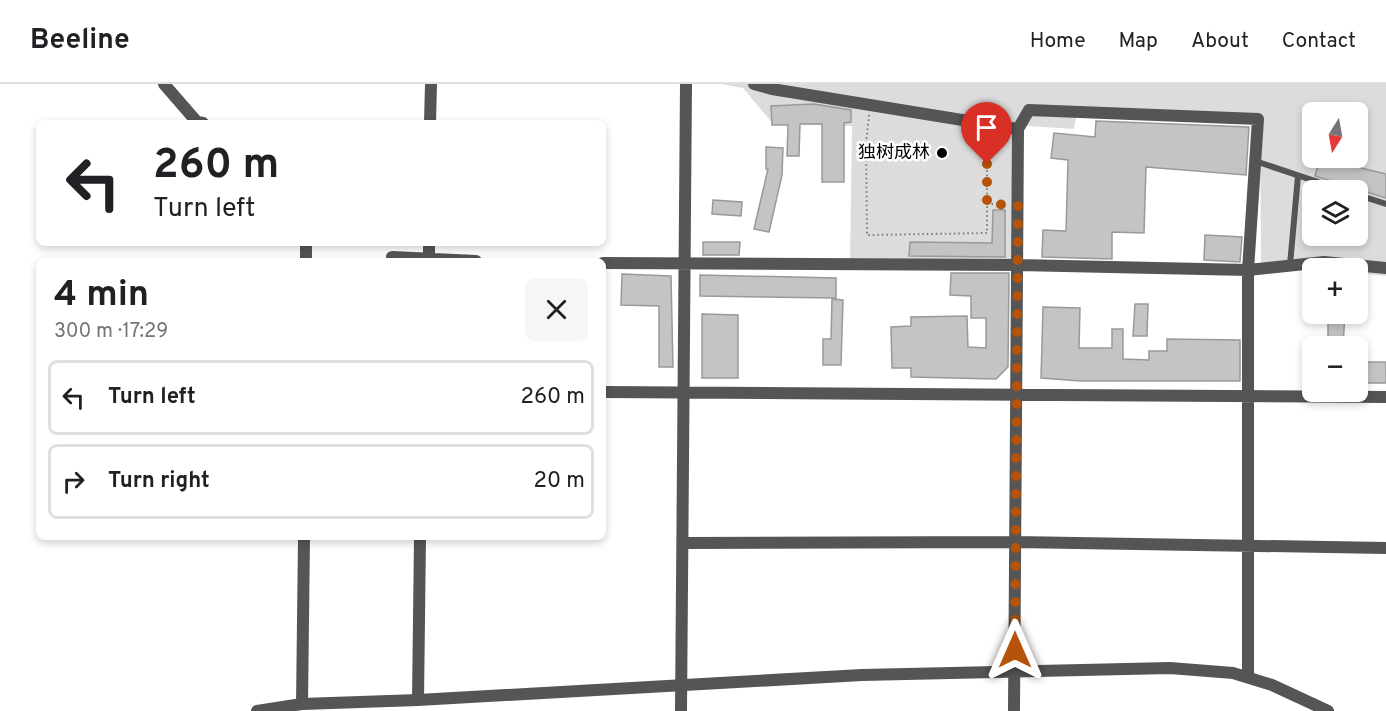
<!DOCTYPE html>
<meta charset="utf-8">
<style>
body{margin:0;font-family:Overpass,"Noto Sans SC",sans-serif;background:#f6f6f6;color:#202124;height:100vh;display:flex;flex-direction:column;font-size:22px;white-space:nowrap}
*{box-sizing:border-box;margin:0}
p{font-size:20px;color:#757577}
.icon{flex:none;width:33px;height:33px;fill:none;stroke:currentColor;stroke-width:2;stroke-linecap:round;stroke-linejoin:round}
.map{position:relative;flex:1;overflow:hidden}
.details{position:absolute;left:36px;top:174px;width:570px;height:282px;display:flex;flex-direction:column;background:#fff;border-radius:9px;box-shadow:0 3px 9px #0003}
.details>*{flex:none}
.top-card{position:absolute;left:36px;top:36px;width:570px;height:126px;border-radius:9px;box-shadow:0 3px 9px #0003;background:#fff;color:#202124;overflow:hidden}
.needle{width:39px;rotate:191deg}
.buttons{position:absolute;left:1302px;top:18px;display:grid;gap:12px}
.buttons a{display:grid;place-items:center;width:66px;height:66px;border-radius:9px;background:#fff;box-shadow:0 3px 9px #0003;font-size:30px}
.pin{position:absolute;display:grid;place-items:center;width:51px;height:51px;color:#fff;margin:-62px -26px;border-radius:50% 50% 50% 0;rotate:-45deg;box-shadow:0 0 6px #0007}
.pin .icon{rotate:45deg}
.me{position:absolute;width:66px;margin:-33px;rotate:0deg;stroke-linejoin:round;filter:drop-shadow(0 0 4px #0008)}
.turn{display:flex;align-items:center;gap:21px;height:126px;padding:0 18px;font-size:27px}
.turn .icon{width:78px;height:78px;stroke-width:2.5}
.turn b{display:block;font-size:42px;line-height:51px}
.round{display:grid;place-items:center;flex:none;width:63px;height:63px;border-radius:9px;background:#f6f6f6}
.overview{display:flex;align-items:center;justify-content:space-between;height:102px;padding:0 18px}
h1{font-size:36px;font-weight:700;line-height:45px}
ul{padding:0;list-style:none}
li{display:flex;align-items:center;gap:18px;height:75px;margin:0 12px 9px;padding:0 6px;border:3px solid #e0e0e0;border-radius:9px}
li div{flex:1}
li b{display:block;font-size:22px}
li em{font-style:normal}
header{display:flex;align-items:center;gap:36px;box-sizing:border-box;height:84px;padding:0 30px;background:#fff;border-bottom:2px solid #e0e0e0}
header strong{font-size:28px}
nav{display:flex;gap:33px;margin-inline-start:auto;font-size:21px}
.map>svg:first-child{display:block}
.green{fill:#dcdcdc;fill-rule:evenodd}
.building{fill:#c4c4c4;stroke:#999;stroke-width:1.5}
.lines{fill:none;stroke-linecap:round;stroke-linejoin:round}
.path{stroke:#777;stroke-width:2;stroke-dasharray:1.5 3;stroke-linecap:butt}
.service{stroke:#555;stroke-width:6}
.minor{stroke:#555;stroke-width:12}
.tertiary{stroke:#555;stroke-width:12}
.route{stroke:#b45309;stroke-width:10;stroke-dasharray:0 18}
.poi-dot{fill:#000;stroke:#fff;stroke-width:2}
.labels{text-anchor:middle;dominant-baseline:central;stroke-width:5;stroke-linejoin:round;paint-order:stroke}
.poi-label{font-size:18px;fill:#000;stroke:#fff;text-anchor:end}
</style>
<header>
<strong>Beeline</strong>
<nav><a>Home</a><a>Map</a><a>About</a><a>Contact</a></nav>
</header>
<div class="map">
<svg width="1386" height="627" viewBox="0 0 1386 627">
<rect width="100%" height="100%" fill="#fff"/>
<!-- green -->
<path class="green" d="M721 0H1386V192L1358 189V184H1315L1261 178 1260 34 1078 22 1074 45 1012 41 1013 176H850L852 42 773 40 743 4ZM1312 28H1358V74H1312ZM1312 106H1358V152H1312Z"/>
<!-- building -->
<path class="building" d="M814 20 851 26V38L844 39V98H822V40H800L799 72H787L788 41H772L771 22Z
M1096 37 1249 43 1246 91 1146 83 1144 149 1112 148V175L1042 173 1043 146 1066 147 1068 76 1051 74 1054 49 1095 53Z
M766 63 783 64 782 91 769 148 754 145 768 85H766Z
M1320 74 1386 90V114L1315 92Z
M713 116 742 118 741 132 712 130Z
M993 126H1005V173L909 172 910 158 992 159Z
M1205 151 1242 153 1240 178 1204 176Z
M703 158H740L739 171H703Z
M951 189H1009L1008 283 996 295 911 293V284H892L891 243 911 242V233L967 232 968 263 986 264V234H971V212L950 211Z
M622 190 671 192 673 283H659V222L621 221Z
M700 191 836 194V214L700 212Z
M832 215 843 216 841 281H823V255H831Z
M1135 220H1148L1147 252H1133Z
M1043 223 1080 224 1079 264H1112V245H1123V275L1149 276V267H1167V255L1240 256V297H1081L1041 294Z
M702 230 738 231V294H702Z
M1328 230H1345L1343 262H1328Z
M1358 278H1386V299H1358Z"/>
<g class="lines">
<!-- path -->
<path class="path" d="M869 31 866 60 867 151 987 149V53
M987 120H1005"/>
<!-- service -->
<path class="service" d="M1255 77 1342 106
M1358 111 1386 120
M1290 181 1298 92"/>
<!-- minor -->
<path class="minor" d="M164 0 197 38 203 39
M754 0 772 5 1018 45
M430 39 431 0
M306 159V177
M392 173 476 177
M429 177V159
M603 179 1018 181 1248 186 1324 178 1386 184
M603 308 1386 313
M683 459 1016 458 1386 464
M418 616 420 453
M302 620 304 453
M681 627 686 0
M1014 627 1018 45 1029 26 1258 35 1248 186V593"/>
<!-- tertiary -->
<path class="tertiary" d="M257 627 302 620 418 616 862 591 1170 584 1233 589 1272 601 1328 627"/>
</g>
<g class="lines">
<!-- route -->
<path class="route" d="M987 80V120L1018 121 1015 566"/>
</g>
<!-- markers -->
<circle class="poi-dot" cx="942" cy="69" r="6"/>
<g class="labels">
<!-- poi labels -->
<g class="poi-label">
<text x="930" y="69">独树成林</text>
</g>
</g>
</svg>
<div class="buttons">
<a><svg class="needle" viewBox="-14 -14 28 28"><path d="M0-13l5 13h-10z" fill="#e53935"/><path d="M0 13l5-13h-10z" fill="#757577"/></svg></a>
<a><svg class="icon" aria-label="layers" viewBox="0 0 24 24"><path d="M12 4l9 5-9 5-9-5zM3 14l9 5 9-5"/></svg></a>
<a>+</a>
<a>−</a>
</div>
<div class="pin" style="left:987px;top:80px;background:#d93025"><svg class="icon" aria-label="arrive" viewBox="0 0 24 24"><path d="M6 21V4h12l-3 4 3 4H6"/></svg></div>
<svg class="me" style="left:1015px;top:566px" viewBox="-20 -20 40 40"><path d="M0-17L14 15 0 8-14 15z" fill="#b45309" stroke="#fff" stroke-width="4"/></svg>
<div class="top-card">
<div class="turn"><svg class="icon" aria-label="left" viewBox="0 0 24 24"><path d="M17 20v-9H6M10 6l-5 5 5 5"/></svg><div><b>260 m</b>Turn left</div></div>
</div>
<section class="details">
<div class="overview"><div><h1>4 min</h1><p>300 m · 17:29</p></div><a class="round"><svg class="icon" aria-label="close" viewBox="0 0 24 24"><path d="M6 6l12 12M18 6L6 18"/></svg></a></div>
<ul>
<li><svg class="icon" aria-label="left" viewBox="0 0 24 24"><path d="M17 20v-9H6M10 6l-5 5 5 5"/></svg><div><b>Turn left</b></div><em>260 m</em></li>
<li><svg class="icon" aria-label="right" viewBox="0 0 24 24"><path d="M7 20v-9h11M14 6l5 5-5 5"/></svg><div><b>Turn right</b></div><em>20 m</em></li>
</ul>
</section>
</div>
